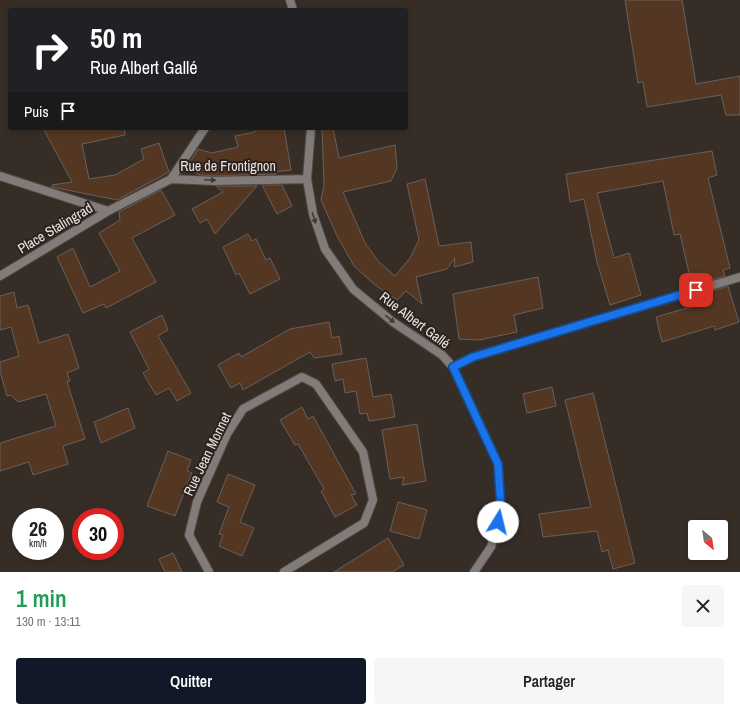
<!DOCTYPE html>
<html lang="fr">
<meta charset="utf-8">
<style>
body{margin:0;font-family:"Archivo Narrow",sans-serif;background:#f6f6f6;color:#202124;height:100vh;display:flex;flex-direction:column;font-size:15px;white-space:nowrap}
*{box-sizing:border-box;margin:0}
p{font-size:13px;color:#757577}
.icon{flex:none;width:22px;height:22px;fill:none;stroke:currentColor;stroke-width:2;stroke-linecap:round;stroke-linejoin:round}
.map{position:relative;height:572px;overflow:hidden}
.side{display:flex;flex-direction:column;background:#fff;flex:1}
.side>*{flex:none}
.banner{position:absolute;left:8px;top:8px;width:400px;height:122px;border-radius:4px;box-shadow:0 2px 6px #0003;background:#202124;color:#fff;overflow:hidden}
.needle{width:26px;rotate:150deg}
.fabs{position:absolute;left:688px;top:520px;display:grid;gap:8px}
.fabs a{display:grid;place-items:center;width:40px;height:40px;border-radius:4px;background:#fff;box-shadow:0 2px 6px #0003;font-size:20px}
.speed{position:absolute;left:12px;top:508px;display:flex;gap:8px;font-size:20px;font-weight:700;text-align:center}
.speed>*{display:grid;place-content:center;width:52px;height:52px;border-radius:50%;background:#fff;box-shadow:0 2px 6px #0003;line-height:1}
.speed small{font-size:10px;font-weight:400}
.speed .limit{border:6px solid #d22;background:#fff;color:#111}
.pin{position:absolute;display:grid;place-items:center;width:34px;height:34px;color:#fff;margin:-17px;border-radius:8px;box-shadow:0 2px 6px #0006}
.me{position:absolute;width:44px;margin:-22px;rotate:9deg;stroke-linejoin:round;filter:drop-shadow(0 0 3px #0008)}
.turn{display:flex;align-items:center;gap:14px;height:84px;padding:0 16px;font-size:18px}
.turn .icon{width:52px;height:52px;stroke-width:2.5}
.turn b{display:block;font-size:28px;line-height:34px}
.then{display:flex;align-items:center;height:38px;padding:0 16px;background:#0003;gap:8px;font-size:15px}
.round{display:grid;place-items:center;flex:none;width:42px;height:42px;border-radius:4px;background:#f6f6f6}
.headline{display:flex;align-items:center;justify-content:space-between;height:68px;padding:0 16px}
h1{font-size:24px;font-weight:600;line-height:30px;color:#1e9e55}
.button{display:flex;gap:8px;margin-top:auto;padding:8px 16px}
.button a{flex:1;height:46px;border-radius:4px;background:#111827;color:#fff;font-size:16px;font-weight:600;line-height:46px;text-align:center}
.button a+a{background:#f6f6f6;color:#202124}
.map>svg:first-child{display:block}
.building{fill:#543723;stroke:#6a605a}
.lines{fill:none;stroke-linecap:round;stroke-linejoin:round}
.minor-casing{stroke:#534a45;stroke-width:10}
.minor{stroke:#817c79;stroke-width:8}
.oneway{fill:#413935}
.route-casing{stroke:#114b97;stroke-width:10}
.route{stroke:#1a73e8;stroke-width:7}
.labels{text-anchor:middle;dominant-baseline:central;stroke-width:4;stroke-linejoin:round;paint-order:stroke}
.street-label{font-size:14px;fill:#eae4e1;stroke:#2c231e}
</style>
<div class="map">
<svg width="740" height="572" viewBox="0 0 740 572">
<rect width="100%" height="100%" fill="#362d27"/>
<!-- building -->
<path class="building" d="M625 0H682L696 84 740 76V115H726L721 95 647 107 643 82 638 83Z
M43 128H124L125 135 82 144 89 179 115 175 144 159 141 149 159 143 169 172 117 200 52 187V185L72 182Z
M254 128H284L291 170 275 172 276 174 215 176 201 175 186 169 198 149 212 153 238 147 235 136 255 132Z
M322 128H333L339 158 395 145 397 168 391 181 343 192 365 243 379 262 395 276 410 258 419 240 407 184 425 179 439 246 471 242 473 262 454 267 455 258 447 269 416 277 422 304 406 291 397 300 375 285 354 266 337 236 321 200 324 185Z
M712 151 717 175 708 178 730 268 723 270 725 276 692 286 680 234 674 235 663 181 597 193 614 258 629 253 641 295 610 305 597 262 584 199 570 202 566 174Z
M262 185H282L292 206 277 214Z
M216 186H257L215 234 207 219 200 223 192 209 223 192Z
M161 190 175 215 132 238 156 282 106 308 104 304 83 313 57 257 73 248 90 287 120 271 99 233 120 220 119 212Z
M248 234 252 241 256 239 266 260 270 258 280 279 250 294 239 273 236 275 223 247Z
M538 277 543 308 514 315 517 332 479 340 459 339 453 294Z
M728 286 739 322 715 330 714 326 662 342 656 317 697 305 695 296Z
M14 292 17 308 28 305 39 343 68 334 79 368 67 373 70 381 67 382 85 439 63 446 68 464 33 475 29 462 0 471V443L56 426 46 394 18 402 11 395 7 396 0 371V362L19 356 11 327 0 330V296Z
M162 315 168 330 158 336 191 393 177 401 169 388 156 395 143 373 149 369 130 332Z
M329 322 332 338 339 336 342 354 314 358 310 352 243 390 240 383 231 388 218 365 239 353 241 357 290 329Z
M366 358 373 397 391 394 395 417 369 421 367 413 360 414 356 391 345 393 343 379 335 381 332 364Z
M552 387 556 406 527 413 523 394Z
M593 393 635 563 613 569 608 550 602 552 597 531 543 537 539 514 591 507 565 400Z
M302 407 308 419 313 416 356 494 351 495 357 505 335 517 321 491 324 489 298 444 295 445 280 420Z
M128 408 135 428 101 443 94 422Z
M417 424 426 481 402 485 404 477 390 479 382 430Z
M168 451 191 460 187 471 192 473 175 516 147 506Z
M228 474 255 485 240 522 254 528 242 556 219 546 223 535 219 534 229 507 217 502Z
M398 502 427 510 419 539 390 531Z
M388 538 404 565 392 572H334Z
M173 553 182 572H165L159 559Z"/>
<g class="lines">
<!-- minor casing -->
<g class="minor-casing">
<path id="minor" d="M290 0 293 10
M311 128 307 179 313 214 325 249 353 289 393 322 442 355 453 367 498 464 501 509 491 547 474 572
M0 176 108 211
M171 179 205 128
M0 276 108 211 171 179 215 181 307 179
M453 367 473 357 740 277
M209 572 189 535 197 502 227 434 243 409 302 377 316 384 363 452 373 500 364 523 284 572"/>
</g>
<!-- minor -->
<use href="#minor" class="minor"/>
</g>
<!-- one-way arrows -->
<defs><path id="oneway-solid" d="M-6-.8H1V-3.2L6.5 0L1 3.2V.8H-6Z"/></defs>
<g class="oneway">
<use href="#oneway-solid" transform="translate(210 180) rotate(2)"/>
<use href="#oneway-solid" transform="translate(314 218) rotate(72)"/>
<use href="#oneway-solid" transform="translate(390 319) rotate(38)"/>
</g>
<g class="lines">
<!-- route casing -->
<g class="route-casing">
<path id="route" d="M498 522 501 509 498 464 453 367 473 357 696 290"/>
</g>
<!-- route -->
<use href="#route" class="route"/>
</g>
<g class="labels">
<!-- street labels -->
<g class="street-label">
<text x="228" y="166">Rue de Frontignon</text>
<text transform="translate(55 228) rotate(-31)">Place Stalingrad</text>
<text transform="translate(415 320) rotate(37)">Rue Albert Gallé</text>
<text transform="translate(207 454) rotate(-64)">Rue Jean Monnet</text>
</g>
</g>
</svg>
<div class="fabs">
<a><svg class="needle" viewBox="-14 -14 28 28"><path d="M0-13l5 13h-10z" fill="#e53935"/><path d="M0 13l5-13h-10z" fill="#757577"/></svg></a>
</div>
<div class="speed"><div>26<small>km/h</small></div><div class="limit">30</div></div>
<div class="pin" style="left:696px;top:290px;background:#d93025"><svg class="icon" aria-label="arrive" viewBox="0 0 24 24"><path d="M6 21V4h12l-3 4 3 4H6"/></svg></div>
<svg class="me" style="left:498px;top:522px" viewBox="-20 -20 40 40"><circle r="19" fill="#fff"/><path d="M0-13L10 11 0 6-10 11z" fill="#1a73e8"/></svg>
<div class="banner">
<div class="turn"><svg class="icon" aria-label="right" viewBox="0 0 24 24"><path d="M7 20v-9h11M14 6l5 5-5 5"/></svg><div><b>50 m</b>Rue Albert Gallé</div></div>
<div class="then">Puis<svg class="icon" aria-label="arrive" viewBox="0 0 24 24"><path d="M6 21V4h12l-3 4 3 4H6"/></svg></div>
</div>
</div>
<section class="side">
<div class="headline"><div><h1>1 min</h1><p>130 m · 13:11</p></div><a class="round"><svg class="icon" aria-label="close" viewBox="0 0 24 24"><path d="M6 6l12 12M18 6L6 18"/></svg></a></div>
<div class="button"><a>Quitter</a><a>Partager</a></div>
</section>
